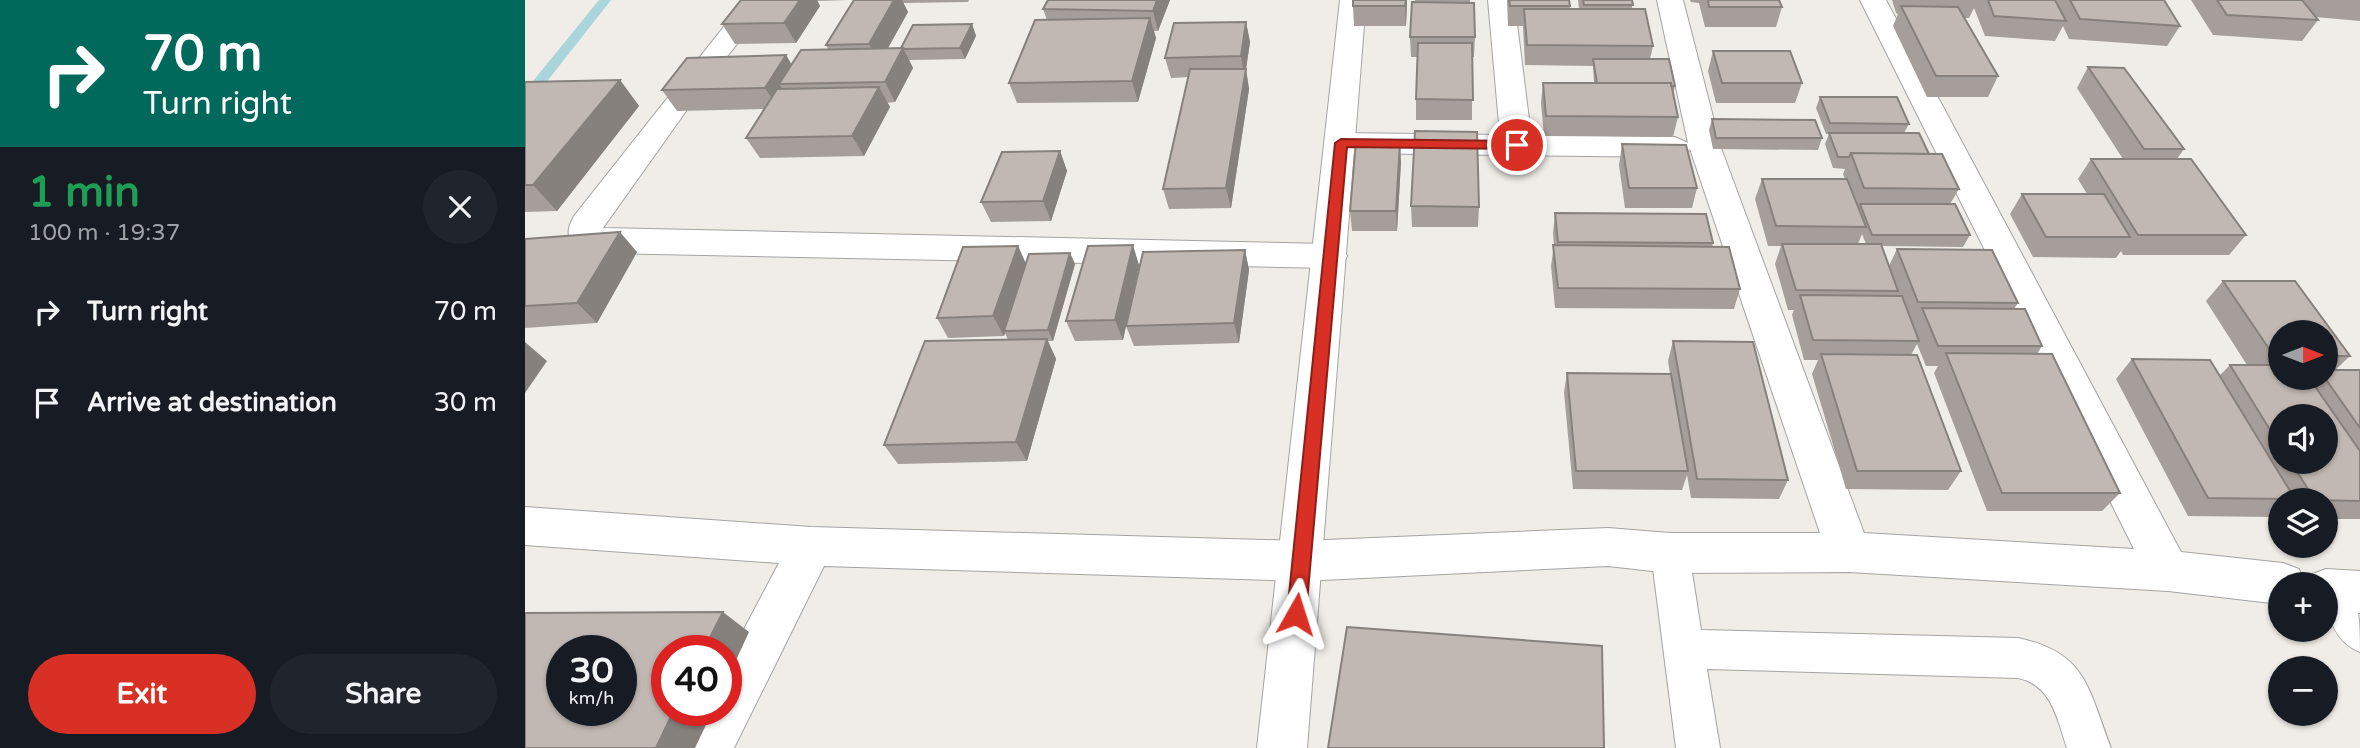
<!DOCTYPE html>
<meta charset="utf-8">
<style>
body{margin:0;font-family:"Varela Round",sans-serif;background:#20242c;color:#f1f3f6;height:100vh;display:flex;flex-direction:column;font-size:26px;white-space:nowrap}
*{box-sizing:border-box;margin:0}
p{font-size:23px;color:#9ea1a6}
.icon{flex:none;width:38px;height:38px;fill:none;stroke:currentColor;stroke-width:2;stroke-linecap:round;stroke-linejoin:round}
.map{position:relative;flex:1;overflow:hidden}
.drawer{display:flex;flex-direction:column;background:#171b24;width:525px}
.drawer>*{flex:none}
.top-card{background:#00695c;color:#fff;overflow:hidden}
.needle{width:46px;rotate:90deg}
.buttons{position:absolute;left:1743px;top:320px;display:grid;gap:14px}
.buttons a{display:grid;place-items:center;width:70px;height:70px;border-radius:50%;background:#171b24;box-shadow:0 2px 5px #0004;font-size:35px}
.speed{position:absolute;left:21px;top:635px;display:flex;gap:14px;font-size:35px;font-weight:700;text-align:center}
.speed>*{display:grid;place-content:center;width:91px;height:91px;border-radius:50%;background:#171b24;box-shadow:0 2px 5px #0004;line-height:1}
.speed small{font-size:18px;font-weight:400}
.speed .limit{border:10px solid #d22;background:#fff;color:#111}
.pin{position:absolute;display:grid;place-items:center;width:60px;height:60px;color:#fff;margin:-30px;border:4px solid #fff;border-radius:50%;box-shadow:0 2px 7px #0007}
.me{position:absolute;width:77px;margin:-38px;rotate:6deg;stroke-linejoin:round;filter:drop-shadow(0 0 5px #0008)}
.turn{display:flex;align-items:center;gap:24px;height:147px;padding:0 28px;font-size:32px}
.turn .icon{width:91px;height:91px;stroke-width:2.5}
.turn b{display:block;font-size:49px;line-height:60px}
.round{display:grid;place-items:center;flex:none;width:74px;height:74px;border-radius:37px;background:#20242c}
.head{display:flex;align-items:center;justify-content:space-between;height:119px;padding:0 28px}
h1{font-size:42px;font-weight:700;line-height:52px;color:#1e9e55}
.button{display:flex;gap:14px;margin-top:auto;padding:14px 28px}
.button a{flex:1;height:80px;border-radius:42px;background:#d93025;color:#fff;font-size:28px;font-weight:700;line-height:80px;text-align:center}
.button a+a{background:#20242c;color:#f1f3f6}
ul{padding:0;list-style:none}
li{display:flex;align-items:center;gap:21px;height:91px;padding:0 28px}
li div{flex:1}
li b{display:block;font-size:26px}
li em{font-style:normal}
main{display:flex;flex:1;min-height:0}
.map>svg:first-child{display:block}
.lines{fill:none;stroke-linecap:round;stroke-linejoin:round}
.stream{fill:#aad5dc;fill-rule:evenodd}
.service-casing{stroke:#a4a4a4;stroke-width:2}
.minor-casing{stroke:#a4a4a4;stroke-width:2}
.tertiary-casing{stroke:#a4a4a4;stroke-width:2}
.service{fill:#fff;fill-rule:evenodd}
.minor{fill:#fff;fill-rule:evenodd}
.tertiary{fill:#fff;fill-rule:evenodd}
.wall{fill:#a69e9a;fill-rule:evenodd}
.shaded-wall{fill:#87817d}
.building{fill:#c1b8b3;stroke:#87817d;stroke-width:2;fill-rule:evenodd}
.route{fill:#d93025;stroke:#8d1f18;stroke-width:2}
</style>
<main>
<section class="drawer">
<div class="top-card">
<div class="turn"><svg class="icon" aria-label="right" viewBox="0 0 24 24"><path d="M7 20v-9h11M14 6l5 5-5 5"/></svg><div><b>70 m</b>Turn right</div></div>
</div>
<div class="head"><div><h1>1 min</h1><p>100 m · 19:37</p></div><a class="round"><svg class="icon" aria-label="close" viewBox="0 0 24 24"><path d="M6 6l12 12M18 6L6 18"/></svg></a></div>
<ul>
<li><svg class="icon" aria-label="right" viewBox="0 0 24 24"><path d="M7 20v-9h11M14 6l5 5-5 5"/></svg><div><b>Turn right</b></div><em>70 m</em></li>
<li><svg class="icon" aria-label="arrive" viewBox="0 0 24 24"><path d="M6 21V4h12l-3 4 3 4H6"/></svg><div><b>Arrive at destination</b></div><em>30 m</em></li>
</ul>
<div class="button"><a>Exit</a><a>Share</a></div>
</section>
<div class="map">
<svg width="1835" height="748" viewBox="0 0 1835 748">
<rect width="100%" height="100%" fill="#f0ece7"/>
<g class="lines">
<!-- stream -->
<path class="stream" d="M74 0H86L5 103 0 104V91Z"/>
<!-- service casing -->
<g class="service-casing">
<path id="service" d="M1145 536 1158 541 1164 553 1176 630 1493 638C1562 653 1563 688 1586 748H1542C1532 719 1527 685 1493 678L1182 669 1195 748H1151L1126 553 1132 541Z
M1810 573C1835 586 1835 622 1835 652 1807 641 1801 612 1801 584H1793L1796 578Z"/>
</g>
<!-- minor casing -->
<g class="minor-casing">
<path id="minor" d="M220 0H247L181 83 78 228 805 244 817 247 822 256 817 265 805 268 81 253 48 245C41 234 43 227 49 216Z
M963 0H989L1006 135 1150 137 1163 143 1132 0H1158L1196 148 1339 533 1609 549 1335 0H1361L1656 552 1758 563 1774 569 1780 584H1755V604L1643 591 1324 572 1145 573 1083 566 777 581 299 566 209 748H158L176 710H201V663L254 563 0 545V507L286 527 777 541 1083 528 1145 533H1295L1165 149 1161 154 1150 157 816 153 805 150 800 143 805 136 816 133 975 135Z
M1801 569 1835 571V613L1801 611V584H1781L1785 575Z"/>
</g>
<!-- tertiary casing -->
<g class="tertiary-casing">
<path id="tertiary" d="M815 0H841L782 748H732Z"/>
</g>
<!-- service -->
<use href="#service" class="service"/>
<!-- minor -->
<use href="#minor" class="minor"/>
<!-- tertiary -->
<use href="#tertiary" class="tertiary"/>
</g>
<!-- wall -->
<path class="wall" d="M216 0H323L292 1 295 6 271 43 210 44 197 24Z
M329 0H444L443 2 378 3 383 12 363 48H376L447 24 451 36 440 59 384 60 388 68 370 102 362 103 365 107 339 156 235 158 221 138 240 109 152 111 137 90 261 55 267 65 303 49 301 45Z
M523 0H645L633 31H629L631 38 613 102 492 103 484 83 522 20 518 9Z
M882 0 881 26H829L828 6Z
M890 0H945L950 37 949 57H947V120H891V99L893 57H886L885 37Z
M982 0H1044L1045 9H1054L1053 0H1107V9L1128 46 1125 59 1150 86 1148 94 1153 117 1148 137 1019 136 1016 103 1018 83H1069L1068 66 1000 65 998 26H983Z
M1165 0H1254L1257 7 1251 27H1180L1174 3 1166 2Z
M1367 0H1639L1655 26 1642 46 1544 39 1538 26 1530 41 1460 36 1449 8 1444 18H1439L1473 76 1463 97H1402L1368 26 1373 14 1371 13Z
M1666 0H1835V21L1790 17 1793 20 1777 41 1688 35Z
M721 22 725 42 721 69 724 89 706 208 644 209 638 189 664 77 646 78 640 58Z
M1188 51 1277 83 1270 103H1191L1183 71Z
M1563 67 1659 149 1652 159 1721 235 1704 255H1598L1596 251 1591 258 1508 257 1485 214 1497 194H1562L1553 179 1566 159H1598L1552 88Z
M95 80 114 106 32 211 0 212V82Z
M1295 97 1384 124 1379 133 1404 154 1434 189 1425 204 1445 235 1438 247 1356 246 1364 266 1372 249 1493 303 1489 309 1517 346 1512 354 1595 493 1577 511H1462L1409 373 1413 366H1401L1392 344 1386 355 1436 471 1423 490 1321 489 1287 374 1293 360H1279L1267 315 1269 310H1263L1250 264 1256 246H1243L1230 199 1237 179H1320L1318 174 1320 169 1308 168 1300 144 1304 134H1301L1291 108ZM1337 234 1341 244H1333Z
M1187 119 1297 138 1293 150 1188 149 1184 130Z
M1097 144 1172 188 1167 208H1100L1094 165Z
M535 151 542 171 526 221 466 222 456 202Z
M876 162 872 231H827L825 211Z
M886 206 954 207 953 227H887Z
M1030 213 1188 243 1187 247 1215 289 1209 309 1030 308 1026 266 1029 245 1028 233Z
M0 239 112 252 72 323 0 328Z
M493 246 501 264 545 253 550 264 528 341H523L531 359 502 461 373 464 359 445 483 340 480 333 479 336 423 338 412 318Z
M720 250 724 270 714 343 609 346 601 326Z
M614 265 598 340 550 341 541 321Z
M1698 281H1770L1825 356 1810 370H1835V519H1801V500H1755V510L1747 517 1663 516 1591 379 1607 359 1685 360 1694 376 1705 365H1722L1681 301ZM1755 332H1801V378H1755ZM1755 416H1801V462H1755Z
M1148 341 1263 480 1254 499 1166 498 1162 475 1157 490 1048 489 1039 392 1042 373 1145 374 1143 361Z"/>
<!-- shaded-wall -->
<path class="shaded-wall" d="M275 0H292L295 6 271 43 259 23Z
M369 0H377L383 12 354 64 344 44Z
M632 0H645L633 31 628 11Z
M881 0H882L881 26 880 6Z
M625 18 631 38 613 102 607 81Z
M721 22 725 42 721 69 724 89 706 208 701 188 719 76 716 56Z
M447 24 451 36 440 59 435 48Z
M378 48 388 68 370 102 360 82Z
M261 55 273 76 254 84 261 95 253 108 240 88Z
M95 80 114 106 32 211 8 185Z
M354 87 365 107 339 156 327 136Z
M875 141 876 162 872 231 871 211Z
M535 151 542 171 526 221 518 201Z
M95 232 112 252 72 323 52 303Z
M608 245 614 265 598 340 590 320Z
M493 246 502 266 479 331 480 333 479 336 468 316Z
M720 250 724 270 714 343 709 323Z
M545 253 550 264 528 341 523 330Z
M522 339 531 359 502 461 491 442Z
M0 342 22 361 0 393Z
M198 612 224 632 201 682V651H178Z
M149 710H188L170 748H131Z"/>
<!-- building -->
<path class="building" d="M216 0H275L259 23 197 24Z
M329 0H369L344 44 301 45Z
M523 0H632L628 11 518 9Z
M828 0H881L880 6H828Z
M984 0H1044L1045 6H985Z
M1058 0H1107L1108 5H1059Z
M1183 0H1254L1257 7H1184Z
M1463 0H1530L1541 21 1469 16Z
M1545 0H1639L1655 26 1555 19Z
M1692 0H1777L1793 20 1702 15Z
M887 2 949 3 950 37H885Z
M1376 6 1433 7 1473 76H1411Z
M999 9H1120L1128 46 1002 45Z
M625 18 607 81 484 83 510 20Z
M721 22 716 56 640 58 649 23Z
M447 24 435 48 378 49V48H376L388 25Z
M893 43H947L948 100 891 99Z
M378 48 360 82 254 84 276 50Z
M1188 51H1265L1277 83H1197Z
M261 55 240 88 137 90 162 58Z
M1068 59H1144L1150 86H1146V83H1072Z
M1563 67 1599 68 1659 149H1619Z
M665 69H721L701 188 638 189Z
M95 80 8 185H0V82Z
M1018 83H1146L1153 117 1021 116Z
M354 87 327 136 221 138 252 89Z
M1295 97H1372L1384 124 1305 123Z
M1187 119 1290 120 1297 138H1191Z
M890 131 952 132 954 207 886 206Z
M1304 133H1394L1404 154 1326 153 1324 157H1313Z
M831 141H875L871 211H825Z
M1097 144 1161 145 1172 188H1104Z
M535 151 518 201 456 202 477 152Z
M1326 153 1417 154 1434 189 1339 188Z
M1566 159H1666L1721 235H1613Z
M1237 179H1322L1341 227 1251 226Z
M1497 194H1579L1605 237H1521Z
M1335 204H1430L1445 235H1347Z
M1030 213 1181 214 1188 243 1033 242Z
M95 232 52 303 0 306V239Z
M1257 244H1356L1373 291 1271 290Z
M608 245 590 320 541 321 563 246Z
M1028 245 1204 247 1215 289 1033 288Z
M493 246 468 316 412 318 438 247Z
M1372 249 1467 250 1493 303 1393 302Z
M720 250 709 323 601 326 618 252Z
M545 253 523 330 479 331 504 254Z
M1698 281H1770L1825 356H1801V332H1755V356H1749Z
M1275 295 1377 296 1394 341 1288 340Z
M1397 308 1500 309 1517 346H1413Z
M522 339 491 442 359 445 400 341Z
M1148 341 1228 342 1263 480 1172 479Z
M1421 353 1527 354 1595 493H1477Z
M1296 354 1392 355 1436 471H1332Z
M1607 359 1685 360 1770 499 1683 498Z
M1705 365H1755V378H1784L1835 451V501L1790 500 1766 462H1801V416H1755V446Z
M1801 370H1835V428L1800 378Z
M1042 373 1146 374 1163 471H1051Z
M198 612 178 651H142V710H149L131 748H0V613ZM37 651H96V710H37Z
M822 627 1077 646 1079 748H803Z"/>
<!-- route -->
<path class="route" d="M816 139 992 141 999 145 992 149 822 147 781 614 778 621 771 623 764 621 762 614 810 143Z"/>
</svg>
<div class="buttons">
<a><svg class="needle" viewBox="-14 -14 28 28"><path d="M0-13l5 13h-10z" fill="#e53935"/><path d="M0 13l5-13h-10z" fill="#9ea1a6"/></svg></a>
<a><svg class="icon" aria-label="sound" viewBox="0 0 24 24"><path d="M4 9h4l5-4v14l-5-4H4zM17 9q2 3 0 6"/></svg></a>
<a><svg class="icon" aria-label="layers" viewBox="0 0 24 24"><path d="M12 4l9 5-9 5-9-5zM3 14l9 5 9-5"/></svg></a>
<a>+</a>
<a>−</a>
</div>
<div class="speed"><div>30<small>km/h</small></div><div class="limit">40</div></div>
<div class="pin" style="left:992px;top:145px;background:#d93025"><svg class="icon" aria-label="arrive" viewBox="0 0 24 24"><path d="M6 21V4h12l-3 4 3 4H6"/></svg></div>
<svg class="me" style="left:771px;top:614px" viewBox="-20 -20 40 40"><path d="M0-17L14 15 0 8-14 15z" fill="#d93025" stroke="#fff" stroke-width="4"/></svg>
</div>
</main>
